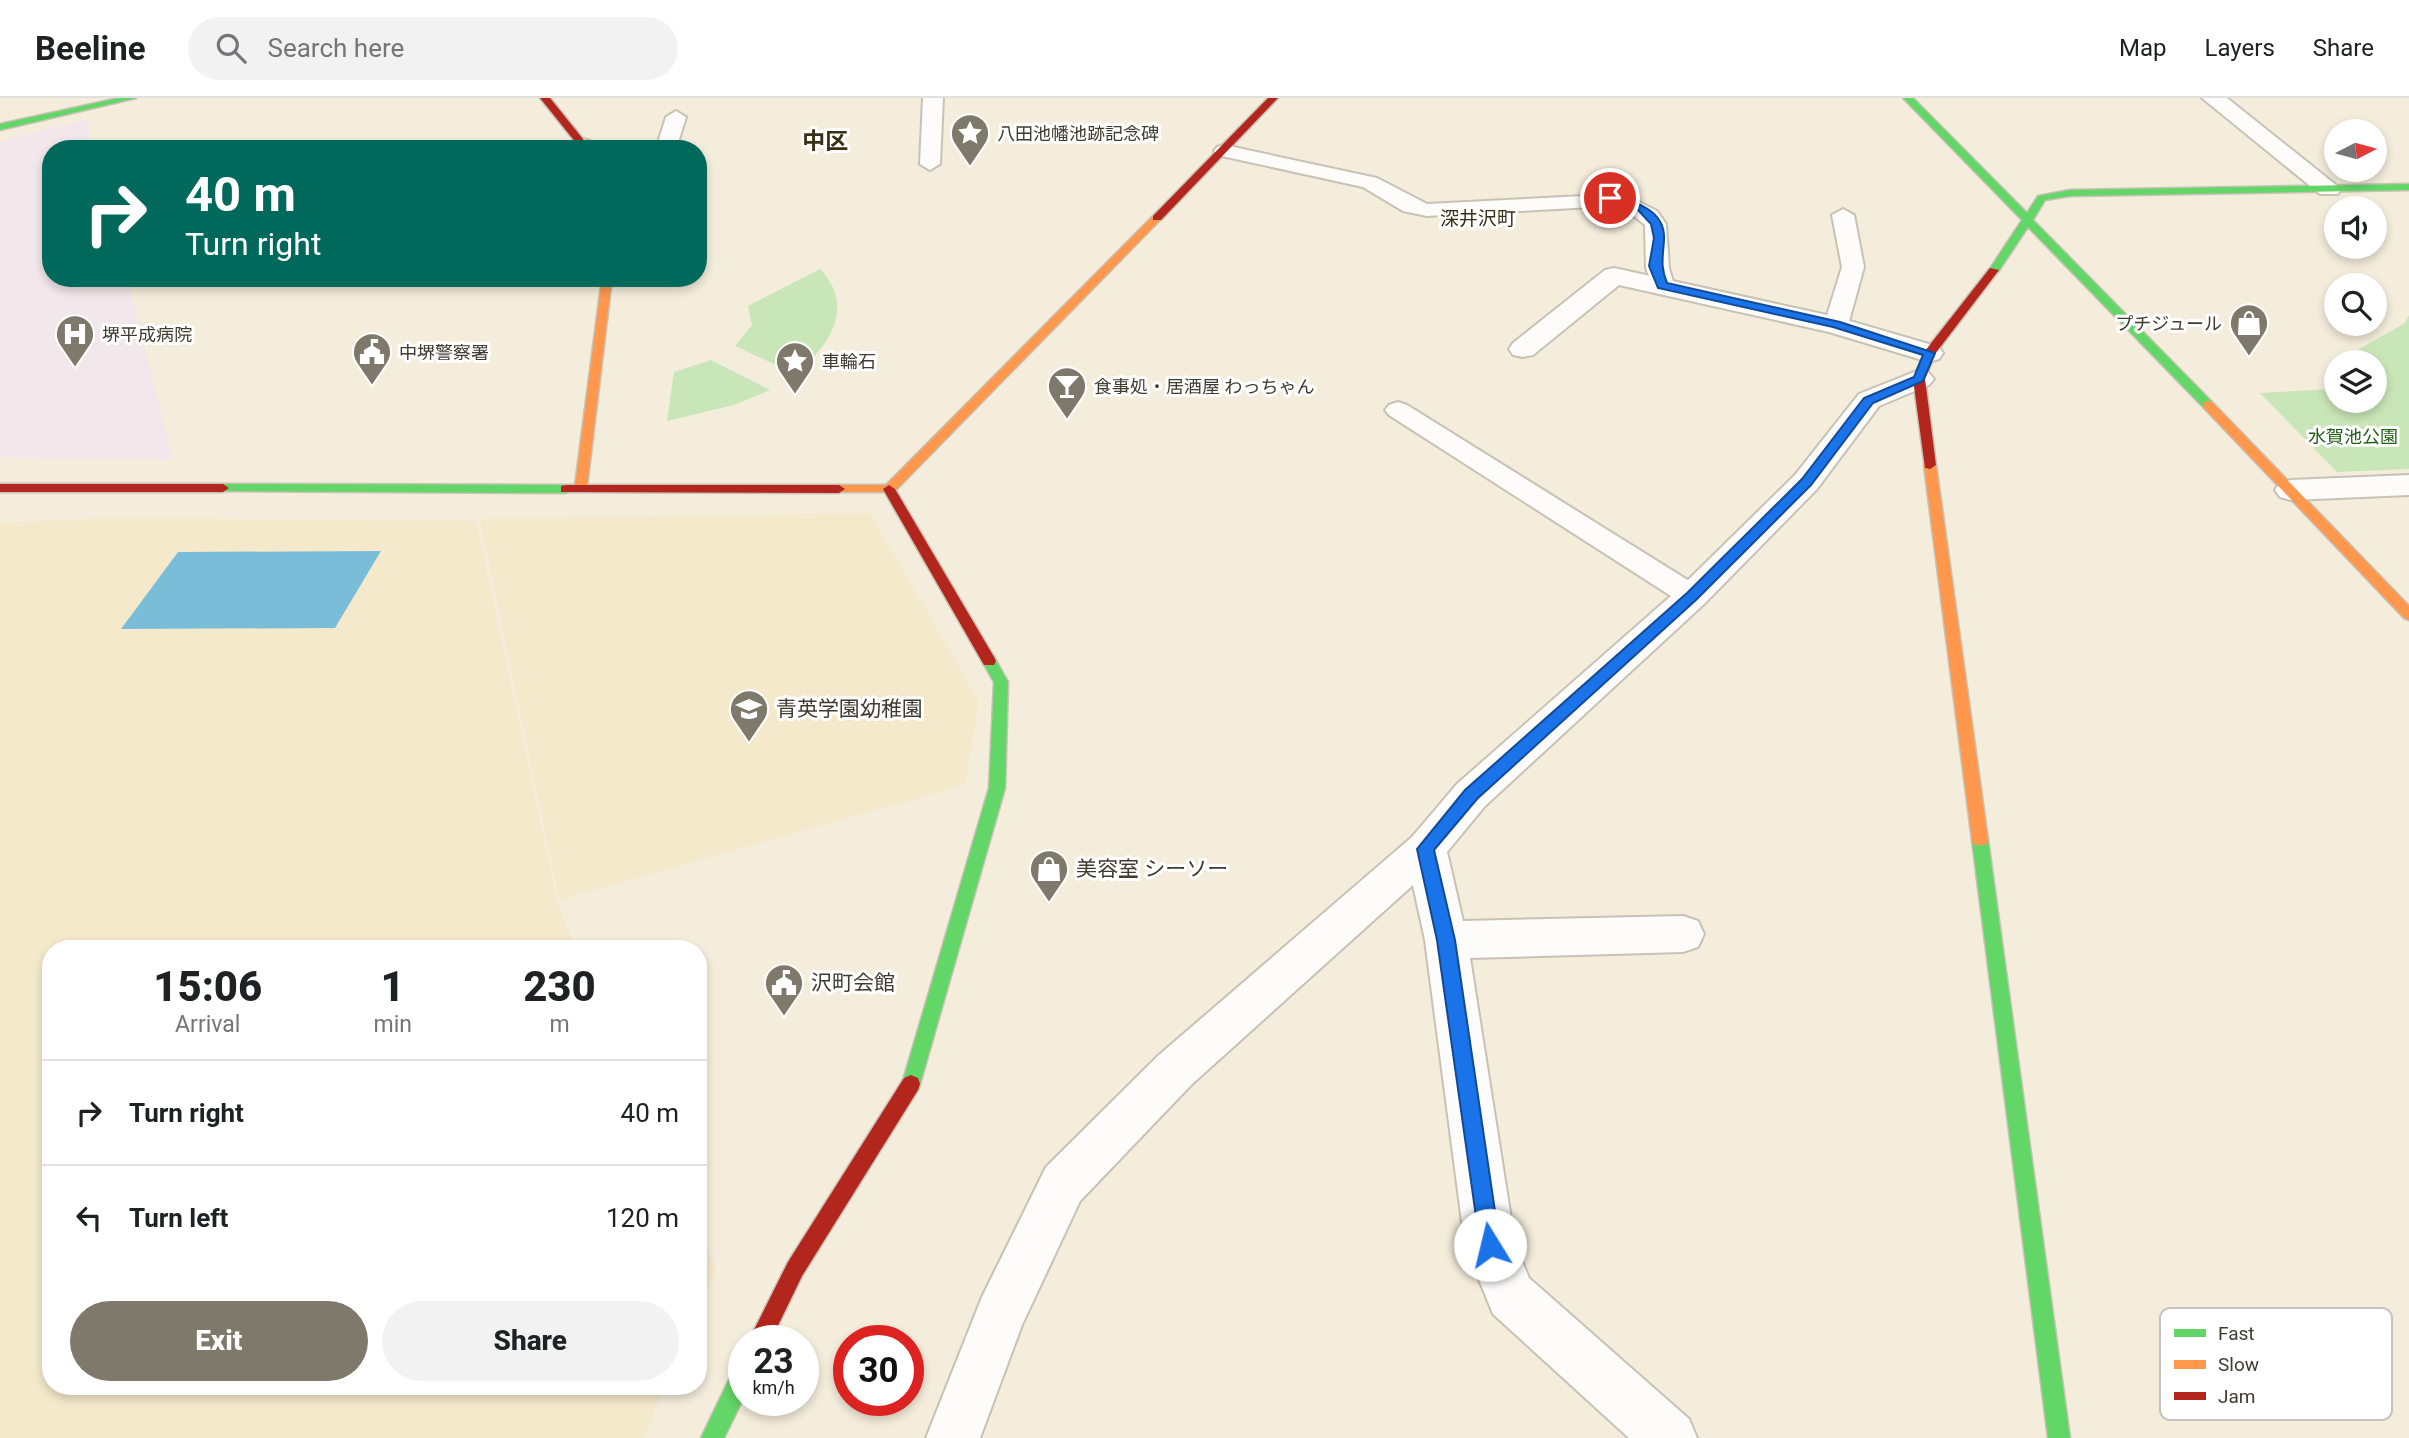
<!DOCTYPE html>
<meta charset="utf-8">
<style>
body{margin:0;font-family:Roboto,"Noto Sans JP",sans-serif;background:#f2f2f2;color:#202124;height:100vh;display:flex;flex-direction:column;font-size:26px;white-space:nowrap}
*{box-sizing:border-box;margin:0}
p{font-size:23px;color:#757577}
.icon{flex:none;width:38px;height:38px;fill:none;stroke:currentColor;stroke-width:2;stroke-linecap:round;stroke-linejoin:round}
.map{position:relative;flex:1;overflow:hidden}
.details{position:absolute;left:42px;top:842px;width:665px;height:455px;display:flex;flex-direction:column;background:#fff;border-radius:28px;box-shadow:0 4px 10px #0003}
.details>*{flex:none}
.top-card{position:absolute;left:42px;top:42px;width:665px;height:147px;border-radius:28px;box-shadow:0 4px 10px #0003;background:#00695c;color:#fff;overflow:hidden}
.needle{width:46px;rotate:84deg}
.buttons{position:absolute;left:2324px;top:21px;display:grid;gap:14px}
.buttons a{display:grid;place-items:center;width:63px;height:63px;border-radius:50%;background:#fff;box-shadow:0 4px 10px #0003;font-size:35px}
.speed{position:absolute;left:728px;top:1227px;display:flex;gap:14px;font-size:35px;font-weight:700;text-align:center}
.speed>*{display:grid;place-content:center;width:91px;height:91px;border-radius:50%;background:#fff;box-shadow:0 4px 10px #0003;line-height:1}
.speed small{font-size:18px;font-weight:400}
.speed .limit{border:10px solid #d22;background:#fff;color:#111}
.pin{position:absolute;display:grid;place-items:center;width:60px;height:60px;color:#fff;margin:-30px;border:4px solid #fff;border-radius:50%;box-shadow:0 2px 7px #0007}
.me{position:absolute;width:77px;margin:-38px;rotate:351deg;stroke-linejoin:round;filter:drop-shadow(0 0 5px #0008)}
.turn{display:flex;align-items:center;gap:24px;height:147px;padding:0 28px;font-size:32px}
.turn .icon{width:91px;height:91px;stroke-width:2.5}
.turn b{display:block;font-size:49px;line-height:60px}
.eta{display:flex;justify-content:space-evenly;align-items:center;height:119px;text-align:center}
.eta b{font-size:42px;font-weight:800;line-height:49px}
.primary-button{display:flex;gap:14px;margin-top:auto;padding:14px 28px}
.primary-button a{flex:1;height:80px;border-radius:42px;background:#7f796c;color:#fff;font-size:28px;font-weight:800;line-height:80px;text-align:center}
.primary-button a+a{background:#f2f2f2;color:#202124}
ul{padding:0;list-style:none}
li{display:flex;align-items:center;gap:21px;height:105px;padding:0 28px;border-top:2px solid #e0e0e0}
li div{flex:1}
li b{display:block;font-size:26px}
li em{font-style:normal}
header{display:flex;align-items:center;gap:42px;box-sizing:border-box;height:98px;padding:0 35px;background:#fff;border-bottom:2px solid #e0e0e0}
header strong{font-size:33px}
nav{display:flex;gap:38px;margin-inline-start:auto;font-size:24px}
.search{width:490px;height:63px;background:#f2f2f2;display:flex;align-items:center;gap:18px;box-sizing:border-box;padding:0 24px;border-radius:38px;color:#757577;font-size:26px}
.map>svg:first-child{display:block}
.built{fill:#f5e9cc}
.medical{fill:#f2e7ea}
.green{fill:#c9e6b8}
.water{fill:#7abdd9}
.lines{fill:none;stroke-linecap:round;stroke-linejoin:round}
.lane-casing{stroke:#c8c2b5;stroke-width:4}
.street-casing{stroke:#c8c2b5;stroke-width:4}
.fast-casing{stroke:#c8c2b5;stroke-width:3}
.slow-casing{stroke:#c8c2b5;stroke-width:3}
.jam-casing{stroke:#c8c2b5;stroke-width:3}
.lane{fill:#fdfcfa;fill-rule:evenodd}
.street{fill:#fdfcfa;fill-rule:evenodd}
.fast{fill:#63d668;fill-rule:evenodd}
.slow{fill:#ff974d;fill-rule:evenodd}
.jam{fill:#b3261e;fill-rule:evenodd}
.route{fill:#1a73e8;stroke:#114b97;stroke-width:2}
.labels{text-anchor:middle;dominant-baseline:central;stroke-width:6;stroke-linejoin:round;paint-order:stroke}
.far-poi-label{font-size:18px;fill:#403b2f;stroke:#fff;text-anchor:start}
.far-park-label{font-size:18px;fill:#245d19;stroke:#fff}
.far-neighbourhood-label{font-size:19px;fill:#392f15;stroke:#fff}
.poi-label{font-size:21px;fill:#403b2f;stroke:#fff;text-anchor:start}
.far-district-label{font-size:23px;font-weight:bold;fill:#392f15;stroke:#fff}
.key{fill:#fff;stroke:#c6c4c1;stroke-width:2}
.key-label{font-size:19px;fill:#403b2f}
</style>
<header>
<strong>Beeline</strong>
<div class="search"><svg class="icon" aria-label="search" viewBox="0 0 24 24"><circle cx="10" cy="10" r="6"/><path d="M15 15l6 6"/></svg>Search here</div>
<nav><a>Map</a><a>Layers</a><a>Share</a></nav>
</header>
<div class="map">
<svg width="2409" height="1340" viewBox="0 0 2409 1340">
<rect width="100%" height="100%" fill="#f4eddc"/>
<!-- built -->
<path class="built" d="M870 415 979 604 965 687 559 802 480 421Z
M110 420 476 423 558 807 576 850H51V1288H665L643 1340H0V425Z
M698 1130 716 1171 698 1212Z"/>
<!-- medical -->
<path class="medical" d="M87 22 94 51H51V180H127L173 362 0 360V43Z"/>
<!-- green -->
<path class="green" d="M820 171C857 210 828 249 795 276L735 248 752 227 748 208Z
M2409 217V371L2337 374 2260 295 2333 291 2336 284V303H2375V264H2345L2347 258 2405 225Z
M711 262 770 292 734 307 667 323 674 274Z"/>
<!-- water -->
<path class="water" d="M381 453 335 530 121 531 178 454Z"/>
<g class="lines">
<!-- lane casing -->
<g class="lane-casing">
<path id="lane" d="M923 0H943L940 66 930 72 920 66Z
M676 13 686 19 676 51H656L666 19Z
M583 41 590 43 593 47 590 51H559L562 47Z
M1224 47 1377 80 1427 106 1623 96 1657 113 1666 126 1669 170 1674 187 1670 192H1654L1646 170 1645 127 1629 114 1612 108 1427 118 1403 113 1363 89 1217 57 1214 53 1217 49Z
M1843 111 1854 117 1864 169 1848 227 1844 232H1828L1824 227 1842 169 1832 117Z
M1398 304 1407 307 1702 491 1707 498 1702 505 1692 508 1682 505 1389 317 1385 312 1389 307Z"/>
</g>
<!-- street casing -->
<g class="street-casing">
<path id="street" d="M2202 0H2227L2341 91 2338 96H2320Z
M1614 170 1836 219 1939 249 1943 255 1939 261 1929 264 1829 234 1619 187 1533 257 1523 259 1513 257 1509 251 1513 245 1605 172Z
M1919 272 1929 275 1934 281 1929 287 1879 308 1817 391 1704 506 1485 708 1447 754 1463 823 1683 818 1698 823 1704 836 1698 849 1683 854 1470 860 1515 1146 1529 1180 1689 1321 1697 1340H1629L1493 1216 1465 1147 1425 842 1413 787 1191 987 1080 1103 1022 1227 980 1340H926L982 1199 1046 1069 1159 957 1412 739 1457 686 1680 490 1795 377 1859 296Z
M2409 377V397L2291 402 2280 399 2275 392 2280 385 2291 382Z"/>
</g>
<!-- fast casing -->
<g class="fast-casing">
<path id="fast" d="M119 0H136L0 32V26Z
M1903 0H1913L2027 115 2038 98 2070 92 2409 86V92L2070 98 2045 102 2033 122 2212 304V310H2204L2028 129 1998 174H1990L1989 172 2022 122Z
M223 386 566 387 572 391 566 395 218 393 217 390Z
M989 558 994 559 1008 584 1005 690 920 986 918 992 911 995 904 992 902 986 989 690 994 584 982 563Z
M1980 735 1986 737 1988 742 2070 1340H2048L1972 742 1974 737Z
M744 1264V1299L724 1340H701L736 1267Z"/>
</g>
<!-- slow casing -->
<g class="slow-casing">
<path id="slow" d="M1153 118 1162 120 894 394H834V388L839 387H886Z
M602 180H612L587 388 581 392 575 388Z
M2208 303 2212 304 2409 508V522L2404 520 2204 310V304Z
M1930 363 1936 367 1988 742 1986 747H1974L1972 742 1924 367Z"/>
</g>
<!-- jam casing -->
<g class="jam-casing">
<path id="jam" d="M540 0H550L591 51H581Z
M1268 0H1278L1161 122H1153V118Z
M1990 170 1999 172 1935 256 1925 281 1936 367 1930 371 1925 370 1913 281 1925 253Z
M0 386H223L229 390 223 394H0Z
M566 387H839L845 391 839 395 561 394V388Z
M889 387 895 391 994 559 996 563 994 567H984L883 391Z
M911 977 918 980 920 986 918 992 802 1178 771 1242H749L788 1164 904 980Z"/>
</g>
<!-- lane -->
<use href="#lane" class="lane"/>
<!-- street -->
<use href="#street" class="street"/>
<!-- fast -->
<use href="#fast" class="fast"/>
<!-- slow -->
<use href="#slow" class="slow"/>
<!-- jam -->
<use href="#jam" class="jam"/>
</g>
<!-- route -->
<path class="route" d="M1610 97C1633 103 1666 111 1664 142 1663 159 1660 168 1667 185L1840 224 1935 255 1923 283 1873 305 1811 387 1697 501 1477 701 1434 752 1455 842 1500 1147 1497 1154 1490 1157 1483 1154 1480 1147 1437 842 1417 751 1465 692 1687 495 1802 381 1864 300 1914 279 1923 257 1833 229 1658 190 1649 168 1654 140 1651 126 1638 112 1606 102V98Z"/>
<!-- icons -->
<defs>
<g id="sight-pin" transform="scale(2.0125)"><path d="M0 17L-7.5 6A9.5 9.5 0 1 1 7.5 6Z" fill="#7f796c" stroke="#fff"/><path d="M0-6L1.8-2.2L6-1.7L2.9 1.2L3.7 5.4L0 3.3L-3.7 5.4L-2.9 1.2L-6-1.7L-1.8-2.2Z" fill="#fff"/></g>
<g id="shop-pin" transform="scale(2.0125)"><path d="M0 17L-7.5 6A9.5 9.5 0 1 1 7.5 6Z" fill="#7f796c" stroke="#fff"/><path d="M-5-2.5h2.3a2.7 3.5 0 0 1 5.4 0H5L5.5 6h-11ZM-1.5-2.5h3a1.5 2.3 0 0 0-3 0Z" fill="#fff"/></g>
<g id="hospital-pin" transform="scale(2.0125)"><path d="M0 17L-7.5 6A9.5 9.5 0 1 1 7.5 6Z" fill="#7f796c" stroke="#fff"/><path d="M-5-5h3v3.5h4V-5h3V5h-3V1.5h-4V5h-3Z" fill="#fff"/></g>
<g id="civic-pin" transform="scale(2.0125)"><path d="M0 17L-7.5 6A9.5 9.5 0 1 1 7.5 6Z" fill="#7f796c" stroke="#fff"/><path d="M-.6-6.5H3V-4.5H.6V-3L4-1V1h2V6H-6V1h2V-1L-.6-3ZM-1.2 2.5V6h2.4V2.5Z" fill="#fff"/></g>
<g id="bar-pin" transform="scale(2.0125)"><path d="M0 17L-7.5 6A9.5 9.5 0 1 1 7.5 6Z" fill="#7f796c" stroke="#fff"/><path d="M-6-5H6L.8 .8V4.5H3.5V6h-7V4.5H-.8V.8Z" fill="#fff"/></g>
<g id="school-pin" transform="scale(2.0125)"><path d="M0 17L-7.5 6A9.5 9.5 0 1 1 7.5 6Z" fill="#7f796c" stroke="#fff"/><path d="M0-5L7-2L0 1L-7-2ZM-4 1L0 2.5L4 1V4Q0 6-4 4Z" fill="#fff"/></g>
</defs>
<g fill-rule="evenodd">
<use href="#sight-pin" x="970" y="35"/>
<use href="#shop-pin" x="2249" y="225"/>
<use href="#hospital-pin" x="75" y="236"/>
<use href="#civic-pin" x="372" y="254"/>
<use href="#sight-pin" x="795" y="263"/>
<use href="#bar-pin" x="1067" y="288"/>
<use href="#school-pin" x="749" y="611"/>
<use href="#shop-pin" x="1049" y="771"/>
<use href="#civic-pin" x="784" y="885"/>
</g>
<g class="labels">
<!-- far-poi labels -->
<g class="far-poi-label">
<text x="997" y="35">八田池幡池跡記念碑</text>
<text x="2222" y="225" text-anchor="end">プチジュール</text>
<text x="102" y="236">堺平成病院</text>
<text x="399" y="254">中堺警察署</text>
<text x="822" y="263">車輪石</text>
<text x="1094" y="288">食事処・居酒屋 わっちゃん</text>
</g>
<!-- far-park labels -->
<g class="far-park-label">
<text x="2353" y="338">水賀池公園</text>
</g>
<!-- far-neighbourhood labels -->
<g class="far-neighbourhood-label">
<text x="1478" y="120">深井沢町</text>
</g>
<!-- poi labels -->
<g class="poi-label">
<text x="776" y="611">青英学園幼稚園</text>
<text x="1076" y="771">美容室 シーソー</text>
<text x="811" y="885">沢町会館</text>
</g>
<!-- far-district labels -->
<g class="far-district-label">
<text x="825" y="43">中区</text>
</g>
</g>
<!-- legend -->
<rect x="2160" y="1210" width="232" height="112" rx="10" class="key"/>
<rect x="2174" y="1231" width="32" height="8" fill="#63d668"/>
<rect x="2174" y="1262" width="32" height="9" fill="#ff974d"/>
<rect x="2174" y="1294" width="32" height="8" fill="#b3261e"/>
<g class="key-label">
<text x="2218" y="1242">Fast</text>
<text x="2218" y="1273">Slow</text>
<text x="2218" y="1305">Jam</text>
</g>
</svg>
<div class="buttons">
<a><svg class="needle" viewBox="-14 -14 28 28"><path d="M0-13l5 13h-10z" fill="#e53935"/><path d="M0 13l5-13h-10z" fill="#757577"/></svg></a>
<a><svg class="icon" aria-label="sound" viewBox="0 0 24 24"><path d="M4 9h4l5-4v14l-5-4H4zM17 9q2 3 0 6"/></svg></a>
<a><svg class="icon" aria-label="search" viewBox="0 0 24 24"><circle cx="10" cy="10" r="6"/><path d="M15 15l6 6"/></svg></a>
<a><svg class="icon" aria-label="layers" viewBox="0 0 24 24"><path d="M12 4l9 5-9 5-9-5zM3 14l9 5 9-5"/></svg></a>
</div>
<div class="speed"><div>23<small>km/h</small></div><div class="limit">30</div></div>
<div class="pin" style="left:1610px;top:100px;background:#d93025"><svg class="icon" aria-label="arrive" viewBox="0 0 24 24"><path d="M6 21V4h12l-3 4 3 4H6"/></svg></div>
<svg class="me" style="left:1490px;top:1147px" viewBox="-20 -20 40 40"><circle r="19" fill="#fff"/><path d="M0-13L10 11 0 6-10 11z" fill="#1a73e8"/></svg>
<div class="top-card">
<div class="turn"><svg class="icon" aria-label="right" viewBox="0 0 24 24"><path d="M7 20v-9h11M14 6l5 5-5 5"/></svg><div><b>40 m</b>Turn right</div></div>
</div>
<section class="details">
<div class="eta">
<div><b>15:06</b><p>Arrival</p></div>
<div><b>1</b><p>min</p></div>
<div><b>230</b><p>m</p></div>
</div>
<ul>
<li><svg class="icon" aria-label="right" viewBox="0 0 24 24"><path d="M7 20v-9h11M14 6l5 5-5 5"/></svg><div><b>Turn right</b></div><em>40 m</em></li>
<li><svg class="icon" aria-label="left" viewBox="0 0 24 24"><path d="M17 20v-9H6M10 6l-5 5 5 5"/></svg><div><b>Turn left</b></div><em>120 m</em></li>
</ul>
<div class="primary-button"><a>Exit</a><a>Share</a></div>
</section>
</div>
